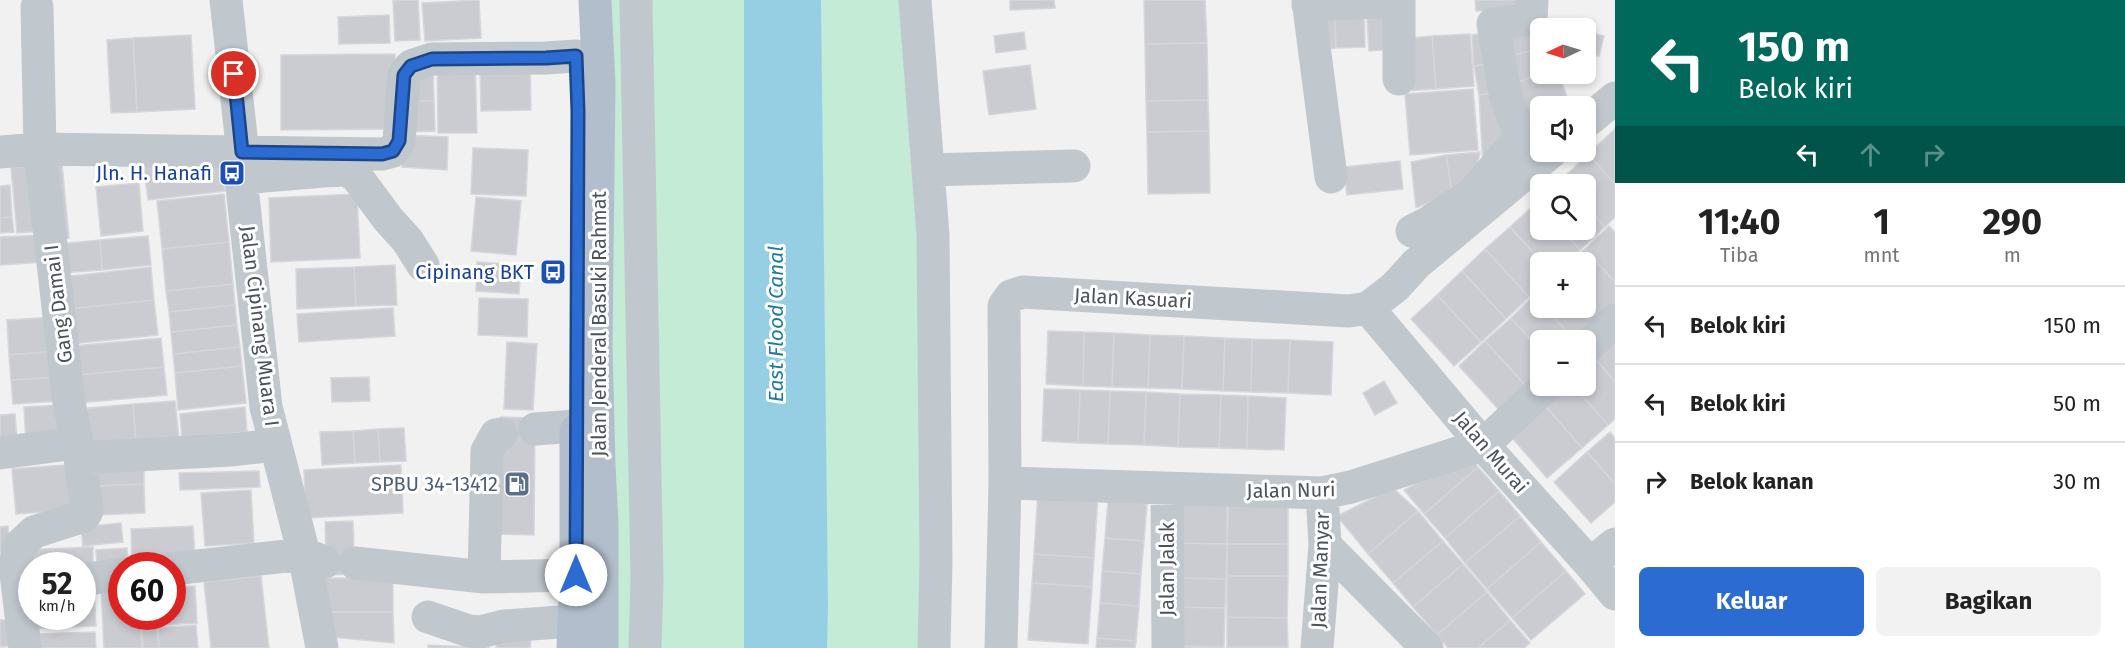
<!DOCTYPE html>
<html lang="id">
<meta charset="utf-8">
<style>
body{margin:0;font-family:"Fira Sans",sans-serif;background:#f2f2f2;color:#222;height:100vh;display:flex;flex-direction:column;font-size:22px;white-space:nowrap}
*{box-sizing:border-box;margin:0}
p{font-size:20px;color:#767676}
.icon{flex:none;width:33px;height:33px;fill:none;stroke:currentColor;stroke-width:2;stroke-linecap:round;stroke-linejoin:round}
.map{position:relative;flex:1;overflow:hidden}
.panel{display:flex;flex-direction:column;background:#fff;width:510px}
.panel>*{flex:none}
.guide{background:#00695c;color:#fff;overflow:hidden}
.needle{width:39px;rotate:266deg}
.tools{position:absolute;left:1530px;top:18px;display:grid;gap:12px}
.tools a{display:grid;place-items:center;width:66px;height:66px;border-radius:9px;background:#fff;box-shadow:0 3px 9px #0003;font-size:30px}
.speed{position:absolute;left:18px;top:552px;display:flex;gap:12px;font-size:30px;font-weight:700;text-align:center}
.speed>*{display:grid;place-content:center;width:78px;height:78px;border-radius:50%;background:#fff;box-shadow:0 3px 9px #0003;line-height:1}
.speed small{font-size:15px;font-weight:400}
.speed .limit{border:9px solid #d22;background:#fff;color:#111}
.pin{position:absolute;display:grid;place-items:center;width:51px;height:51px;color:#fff;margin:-26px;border:3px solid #fff;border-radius:50%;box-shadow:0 2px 6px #0007}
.me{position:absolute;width:66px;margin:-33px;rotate:0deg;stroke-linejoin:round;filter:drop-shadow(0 0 4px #0008)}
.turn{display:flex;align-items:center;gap:21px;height:126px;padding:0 24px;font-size:27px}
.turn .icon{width:78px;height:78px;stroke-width:2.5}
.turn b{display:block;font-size:42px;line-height:51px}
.lanes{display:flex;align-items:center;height:57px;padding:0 24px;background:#0003;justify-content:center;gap:30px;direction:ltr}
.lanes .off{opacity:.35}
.eta{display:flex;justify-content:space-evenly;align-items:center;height:102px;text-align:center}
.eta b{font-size:36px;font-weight:700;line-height:42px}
.action{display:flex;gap:12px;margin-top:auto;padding:12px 24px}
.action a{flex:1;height:69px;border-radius:9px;background:#2c6bd1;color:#fff;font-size:24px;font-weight:700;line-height:69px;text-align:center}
.action a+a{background:#f2f2f2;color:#222}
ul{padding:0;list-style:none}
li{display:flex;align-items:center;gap:18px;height:78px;padding:0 24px;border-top:2px solid #e0e0e0}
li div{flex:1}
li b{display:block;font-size:22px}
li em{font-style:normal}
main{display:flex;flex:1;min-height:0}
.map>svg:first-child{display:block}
.green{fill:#c4ebd5}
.water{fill:#96cfe3}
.building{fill:#cbccd2;stroke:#d5d6db;stroke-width:1.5}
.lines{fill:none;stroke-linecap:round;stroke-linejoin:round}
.minor{stroke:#c0c7cd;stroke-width:33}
.major{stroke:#b3becc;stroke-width:33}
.route-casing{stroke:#1d4688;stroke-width:15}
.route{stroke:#2c6bd1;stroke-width:10}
.labels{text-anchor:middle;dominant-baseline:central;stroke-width:6;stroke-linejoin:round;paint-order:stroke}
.transit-label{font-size:20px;fill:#164399;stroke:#fff;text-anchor:end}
.street-label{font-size:20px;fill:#4a525c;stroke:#fff}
.service-label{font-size:20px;fill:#4e5e75;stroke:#fff;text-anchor:end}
.water-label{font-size:21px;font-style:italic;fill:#1c7b9d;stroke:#fff}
</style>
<main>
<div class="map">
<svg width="1615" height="648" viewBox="0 0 1615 648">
<rect width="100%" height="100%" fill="#f2f1f1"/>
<!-- green -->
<path class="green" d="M595 0H915L934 648H602Z"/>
<!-- water -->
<path class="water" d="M744 0H821L828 606 827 648H744Z"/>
<!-- building -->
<path class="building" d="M393 0H418L420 40 395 41Z
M479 0 481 38 425 41 422 3Z
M1010 0H1054L1055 8 1010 10Z
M1144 0H1205L1207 43 1145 44Z
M1475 0H1523V10L1476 11Z
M1392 2 1395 49 1369 51 1366 4Z
M1364 4 1365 47 1336 48 1334 5Z
M1334 5 1336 48 1321 49 1320 6Z
M389 15 390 43 339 44 338 17Z
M1539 22 1540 48 1500 59 1496 33Z
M1548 23 1571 28H1547Z
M1024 32 1026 49 996 53 994 36Z
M1492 32 1498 62 1474 66 1472 35Z
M1586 32 1604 36 1599 56 1586 53Z
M1470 34 1474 86 1436 89 1432 36Z
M191 35 195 109 137 112 133 38Z
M1432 36 1436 89 1404 91 1400 39Z
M133 38 137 112 111 113 107 40Z
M1207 43 1208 100 1146 101 1145 44Z
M1540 48V74H1542L1505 86 1500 59Z
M395 54 396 129 281 130V55Z
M475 60 477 133H438L437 61Z
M530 60 531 110 481 111 480 61Z
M1498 62 1503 91 1479 95 1474 66Z
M1030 65 1036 109 989 115 983 71Z
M433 70 434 101H410L409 71Z
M1542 74H1559L1570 106H1540V117L1518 125 1505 86Z
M1473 89 1478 150 1410 155 1405 94Z
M1503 91 1512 134 1483 166 1479 95Z
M1208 100 1209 131 1147 132 1146 101Z
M410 101H434L435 131 411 132Z
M1615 129V184L1588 154Z
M1209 131 1210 193 1148 194 1147 132Z
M404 135 448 137 447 170 402 167Z
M473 148 528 150 526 196 471 194Z
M1480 152 1476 171 1452 192 1446 155Z
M220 153 225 191 148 200 143 162Z
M1588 154 1615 184V217L1605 227 1586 206V184H1565L1561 180Z
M1446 155 1452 192 1416 208 1411 162Z
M1400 161 1403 189 1347 195 1344 167Z
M62 164 69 238 55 240 48 166Z
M35 165 41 231 17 233 11 168Z
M139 183 143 231 101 236 96 187Z
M10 185 12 217 0 218V186Z
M224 194 229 242 162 249 157 201Z
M357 194 360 258 271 262 269 198Z
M476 197 521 201 516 255 471 251Z
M1537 202 1540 206V230H1562L1580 250 1567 262H1542L1510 227Z
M1586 206 1605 227 1580 250 1562 230H1586Z
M12 217 14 232 0 233V218Z
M1609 226 1615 232V282L1585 249Z
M1510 227 1542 262H1540V287L1529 297 1485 249Z
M42 235 44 262 0 265V237Z
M148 236 151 265 102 270 100 240Z
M100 240 102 270 62 273 59 244Z
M229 242 233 284 166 291 162 249Z
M1485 249 1529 297 1506 319 1462 271Z
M1585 249 1615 282V305L1600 319 1586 303V262H1570Z
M477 262 521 265 519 294 476 291Z
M395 265 397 305 356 306 354 267Z
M151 267 154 300 67 309 63 277Z
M354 267 356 306 297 309 296 269Z
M1462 271 1506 319 1481 342 1437 295Z
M233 284 235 305 169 312 166 291Z
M1437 295 1481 342 1454 366 1411 319Z
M1534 295 1540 302V308H1545L1575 340H1540V350L1511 318Z
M479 298 528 299 527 337 478 335Z
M154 300 158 335 71 344 67 309Z
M1586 303 1600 319 1575 340 1545 308H1586Z
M235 305 237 325 171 332 169 312Z
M393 308 395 336 299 342 297 314Z
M56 317 58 351 9 355 7 320Z
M1511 318 1540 350V374L1527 387 1485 341Z
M237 325 240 347 173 354 171 332Z
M1048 331 1084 332 1083 386 1046 384Z
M1084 332 1114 333 1112 387 1083 386Z
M1114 333 1150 335 1148 388 1112 387Z
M1150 335 1184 336 1182 389 1148 388Z
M1184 336 1225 338 1223 391 1182 389Z
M161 338 164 367 76 375 73 346Z
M1225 338 1252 339 1251 392 1223 391Z
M1252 339 1290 340 1288 393 1251 392Z
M1290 340 1333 342 1331 395 1288 393Z
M1485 341 1527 387 1500 411 1459 366Z
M507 342 537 344 533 410 504 409Z
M1615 342V382L1593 356Z
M240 347 242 366 175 373 173 354Z
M58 351 60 377 11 380 9 355Z
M1593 356 1615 382V419L1608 425 1574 386H1586V363Z
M242 366 246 403 178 410 175 373Z
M164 367 167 395 79 403 76 375Z
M60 377 61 401 13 404 11 380Z
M369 377 370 401 332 402 331 378Z
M1384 381 1397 403 1375 415 1363 393Z
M1560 386H1574L1608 425 1582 448 1541 401Z
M1044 389 1080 390 1078 443 1042 441Z
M1080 390 1110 391 1108 444 1078 443Z
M1110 391 1146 392 1144 445 1108 444Z
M1146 392 1180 394 1178 447 1144 445Z
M1180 394 1221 395 1219 448 1178 447Z
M1221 395 1248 396 1247 449 1219 448Z
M1248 396 1286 398 1284 450 1247 449Z
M175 401 179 438 136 442 133 404Z
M1541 401 1582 448 1547 478 1507 432Z
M133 404 136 442 81 447 78 409Z
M63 405 65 441 26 444 24 407Z
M245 407 247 432 182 438 180 414Z
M15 414 17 441 0 442V415Z
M501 417 535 418 534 535 499 534Z
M404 428 406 461 380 462 378 429Z
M378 429 380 462 355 463 353 431Z
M353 431 355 463 322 465 320 432Z
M1610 432 1615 438V484L1587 452Z
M1587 452 1615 484V502L1591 523 1554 482Z
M1468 456 1478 467 1424 514 1404 490Z
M77 464 80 509 16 514 12 469Z
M401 465 403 513 306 518 304 470Z
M144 466V484L96 486V468Z
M1478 467 1499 491 1445 538 1424 514Z
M259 471 260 487 180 490 179 473Z
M144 484 145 513 97 515 96 486Z
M1393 488 1418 511 1368 554 1337 516Z
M251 490 254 543 205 546 201 493Z
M1038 491 1098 495 1094 558 1034 554Z
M1499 491 1520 516 1465 563 1445 538Z
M1175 493H1227V544L1174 543Z
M1288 495V544H1227L1229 496Z
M1108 501 1147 504 1144 541 1105 538Z
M1418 511 1443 541 1393 583 1368 554Z
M1520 516 1541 542 1487 589 1465 563Z
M353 521 355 574 327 575 325 522Z
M121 523 123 542 83 546 81 527Z
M8 526 9 551 0 552V527Z
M193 526 195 557 132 560 131 529Z
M1105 538 1144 541 1141 574 1102 571Z
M1443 541 1463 564 1413 607 1393 583Z
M1541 542 1566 571 1512 618 1487 589Z
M1174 543 1227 544 1226 579 1173 578Z
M1227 544H1288V576H1227Z
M93 547V575L82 566H32L22 550Z
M127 548 128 562 97 564 96 550Z
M1034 554 1094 558 1092 587 1032 583Z
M1463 564 1487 592 1437 635 1413 607Z
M1102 571 1141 574 1139 606 1100 603Z
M1566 571 1585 594 1531 640 1512 618Z
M261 576 269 648H211L204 582Z
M1227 576H1288L1287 618 1227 617Z
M322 578H393V612H321Z
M1173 578 1226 579 1225 608 1172 607Z
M1032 583 1092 587 1088 644 1028 640Z
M195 586 197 623 144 626 143 616H172V587Z
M94 589 96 626 25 629 32 616H82V590Z
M122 589V616H140L142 648H104L101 590Z
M1487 592 1510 620 1478 648H1448L1437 635Z
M1100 603 1139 606 1136 641 1097 638Z
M1172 607 1225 608 1224 647 1171 646Z
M321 612H393L394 643 321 636Z
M1227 617 1287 618 1288 647H1227Z
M0 620H15L16 646 0 647Z
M1510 620 1530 643 1524 648H1478Z
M196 625 198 648H159L158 628Z
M157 628 159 648H143L142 629Z
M95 632 96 648H38V634Z
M497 635 531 636 530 648H496Z
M1097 638 1136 641 1135 648H1096Z
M428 645 490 648H428Z
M1171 646 1224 647V648H1171Z
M1227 647H1288V648H1227Z"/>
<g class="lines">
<!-- minor -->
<path class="minor" d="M226 0 241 136V178L266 407 304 554 322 648
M636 0 647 580 645 648
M915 0 933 235 936 562 934 648
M1308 0 1331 177
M1308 5 1399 1V79
M1586 122 1615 98
M0 152 40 149 382 154 393 151 399 141 404 75 411 66 432 59 545 58 576 56
M928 170 1074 166
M241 178 323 171 347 170 357 177 388 219 407 240 423 265
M1412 231 1426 224 1472 194 1521 137 1506 97 1493 24 1531 19 1532 0
M1368 308 1483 445 1590 564 1615 594
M1586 348 1615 320
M535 429 576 426
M0 453 77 443
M80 458 230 450 258 447 275 441
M1005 483 1322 493 1351 487 1483 445 1546 386
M1167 489 1168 648
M1325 545 1427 648
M355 563 484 577 576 575
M1590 564 1615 544
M172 569 304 554 325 562
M484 577 487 451 496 435 501 434
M82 580 122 574
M428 617 469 631 480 632 504 626 573 621
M25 648 15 565 19 546 34 532 84 516 87 511 80 458 69 403 40 149 37 7
M1001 648 1005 483 1004 306 1011 296 1023 292 1349 311 1368 308 1395 287 1416 264 1551 152
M1317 648 1325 545 1322 493"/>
<!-- major -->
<path class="major" d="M595 0 599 84 596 346 599 466 602 523V648
M573 648 576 575V431"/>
</g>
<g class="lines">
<!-- route casing -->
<g class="route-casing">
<path id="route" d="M234 74 242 152 382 154 393 151 399 141 404 75 411 66 432 59 546 58 576 56 578 111 576 575"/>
</g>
<!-- route -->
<use href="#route" class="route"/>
</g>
<!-- icons -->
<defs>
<g id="bus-square" transform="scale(1.35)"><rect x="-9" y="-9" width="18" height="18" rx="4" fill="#1a4fb4" stroke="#fff"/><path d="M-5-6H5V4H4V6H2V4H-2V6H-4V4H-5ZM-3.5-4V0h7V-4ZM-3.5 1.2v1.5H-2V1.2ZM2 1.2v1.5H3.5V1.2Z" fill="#fff"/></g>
<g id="fuel-square" transform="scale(1.35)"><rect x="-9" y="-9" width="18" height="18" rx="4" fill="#5c6f8a" stroke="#fff"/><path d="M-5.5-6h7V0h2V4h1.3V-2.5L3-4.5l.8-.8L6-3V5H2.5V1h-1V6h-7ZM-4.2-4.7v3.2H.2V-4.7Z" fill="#fff"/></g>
</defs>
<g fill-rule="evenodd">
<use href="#bus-square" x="232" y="173"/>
<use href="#bus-square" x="553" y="272"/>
<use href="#fuel-square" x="517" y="484"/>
</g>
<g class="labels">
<!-- transit labels -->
<g class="transit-label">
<text x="212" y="173">Jln. H. Hanafi</text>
<text x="534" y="272">Cipinang BKT</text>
</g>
<!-- street labels -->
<g class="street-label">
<text transform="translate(1133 298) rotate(3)">Jalan Kasuari</text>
<text transform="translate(58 304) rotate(-97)">Gang Damai I</text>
<text transform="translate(599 324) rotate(-90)">Jalan Jenderal Basuki Rahmat</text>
<text transform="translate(260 326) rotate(83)">Jalan Cipinang Muara I</text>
<text transform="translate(1491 452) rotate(49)">Jalan Murai</text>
<text transform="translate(1291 490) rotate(-1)">Jalan Nuri</text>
<text transform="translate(1167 569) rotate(-90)">Jalan Jalak</text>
<text transform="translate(1320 570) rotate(-88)">Jalan Manyar</text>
</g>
<!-- service labels -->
<g class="service-label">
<text x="498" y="484">SPBU 34-13412</text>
</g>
<!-- water labels -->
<g class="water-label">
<text transform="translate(776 324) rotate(-90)">East Flood Canal</text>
</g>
</g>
</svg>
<div class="tools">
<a><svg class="needle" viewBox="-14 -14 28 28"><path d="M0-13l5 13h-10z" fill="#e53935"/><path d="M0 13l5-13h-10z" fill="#767676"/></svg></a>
<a><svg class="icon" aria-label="sound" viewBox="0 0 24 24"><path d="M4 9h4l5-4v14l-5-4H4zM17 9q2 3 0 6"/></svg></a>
<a><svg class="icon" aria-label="search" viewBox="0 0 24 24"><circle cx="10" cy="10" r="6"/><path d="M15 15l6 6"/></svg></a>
<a>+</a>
<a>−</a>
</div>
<div class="speed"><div>52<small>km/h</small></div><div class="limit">60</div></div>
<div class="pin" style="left:234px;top:74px;background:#d93025"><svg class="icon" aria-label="arrive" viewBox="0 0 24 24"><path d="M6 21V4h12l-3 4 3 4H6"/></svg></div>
<svg class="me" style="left:576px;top:575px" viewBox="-20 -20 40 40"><circle r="19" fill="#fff"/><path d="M0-13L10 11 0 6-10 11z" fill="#2c6bd1"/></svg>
</div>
<section class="panel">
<div class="guide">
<div class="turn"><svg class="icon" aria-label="left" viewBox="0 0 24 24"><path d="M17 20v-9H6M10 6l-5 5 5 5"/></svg><div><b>150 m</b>Belok kiri</div></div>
<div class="lanes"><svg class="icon" aria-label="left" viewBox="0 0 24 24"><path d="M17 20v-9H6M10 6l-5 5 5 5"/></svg><svg class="icon off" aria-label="ahead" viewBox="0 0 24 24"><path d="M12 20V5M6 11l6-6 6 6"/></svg><svg class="icon off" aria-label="right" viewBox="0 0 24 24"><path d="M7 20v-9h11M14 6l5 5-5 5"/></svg></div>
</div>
<div class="eta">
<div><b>11:40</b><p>Tiba</p></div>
<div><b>1</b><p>mnt</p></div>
<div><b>290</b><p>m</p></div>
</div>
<ul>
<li><svg class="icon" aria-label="left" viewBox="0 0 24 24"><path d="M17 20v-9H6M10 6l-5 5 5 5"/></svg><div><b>Belok kiri</b></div><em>150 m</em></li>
<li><svg class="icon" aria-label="left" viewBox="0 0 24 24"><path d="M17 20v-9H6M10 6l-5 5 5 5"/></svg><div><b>Belok kiri</b></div><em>50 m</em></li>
<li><svg class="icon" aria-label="right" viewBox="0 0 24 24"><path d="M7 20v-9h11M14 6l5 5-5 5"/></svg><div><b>Belok kanan</b></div><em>30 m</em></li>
</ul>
<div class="action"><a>Keluar</a><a>Bagikan</a></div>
</section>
</main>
